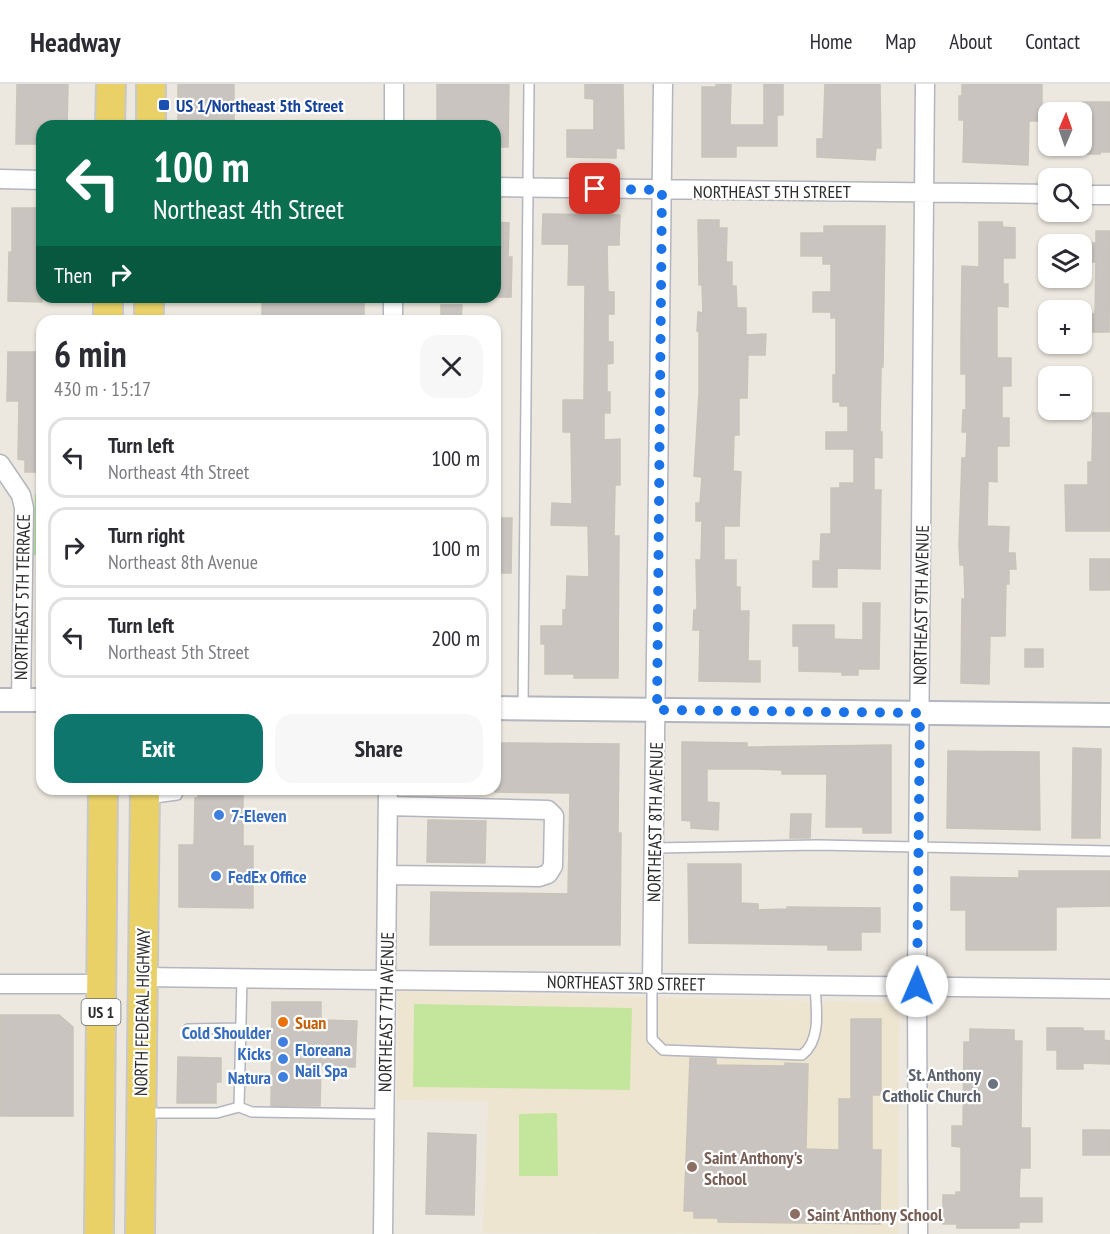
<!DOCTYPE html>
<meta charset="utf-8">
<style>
body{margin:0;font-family:"PT Sans Narrow",sans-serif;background:#f7f7f7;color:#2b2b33;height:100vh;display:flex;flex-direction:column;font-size:22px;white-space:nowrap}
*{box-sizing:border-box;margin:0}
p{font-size:20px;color:#7c7c81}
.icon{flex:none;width:33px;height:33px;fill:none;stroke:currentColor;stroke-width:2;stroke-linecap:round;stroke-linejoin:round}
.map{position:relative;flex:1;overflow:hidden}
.panel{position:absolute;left:36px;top:231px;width:465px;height:480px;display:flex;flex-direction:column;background:#fff;border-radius:18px;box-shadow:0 2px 4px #0004}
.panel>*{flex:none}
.guide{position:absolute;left:36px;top:36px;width:465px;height:183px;border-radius:18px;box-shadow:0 2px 4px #0004;background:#0b6e4f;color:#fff;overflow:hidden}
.needle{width:39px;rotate:2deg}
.buttons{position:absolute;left:1038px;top:18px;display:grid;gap:12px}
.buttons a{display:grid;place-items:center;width:54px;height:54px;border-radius:12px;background:#fff;box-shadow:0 2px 4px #0004;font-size:30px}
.pin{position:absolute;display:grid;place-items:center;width:51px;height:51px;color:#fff;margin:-26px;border-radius:12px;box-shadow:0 3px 9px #0006}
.me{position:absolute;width:66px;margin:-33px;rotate:1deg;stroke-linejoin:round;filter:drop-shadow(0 0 4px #0008)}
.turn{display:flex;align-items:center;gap:21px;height:126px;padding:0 18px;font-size:27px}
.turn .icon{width:78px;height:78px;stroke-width:2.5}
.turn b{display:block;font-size:42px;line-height:51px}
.then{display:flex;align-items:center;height:57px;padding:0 18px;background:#0003;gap:12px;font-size:22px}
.round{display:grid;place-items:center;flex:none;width:63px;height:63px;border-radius:18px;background:#f7f7f7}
.overview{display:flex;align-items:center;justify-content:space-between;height:102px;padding:0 18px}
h1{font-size:36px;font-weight:600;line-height:45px}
.primary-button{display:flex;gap:12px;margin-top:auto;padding:12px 18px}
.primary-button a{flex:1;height:69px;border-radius:18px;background:#0f766e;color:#fff;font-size:24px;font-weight:600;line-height:69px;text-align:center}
.primary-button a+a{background:#f7f7f7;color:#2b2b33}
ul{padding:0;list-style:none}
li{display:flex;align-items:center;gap:18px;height:81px;margin:0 12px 9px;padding:0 6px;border:3px solid #e1e1e2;border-radius:18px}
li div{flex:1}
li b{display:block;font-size:22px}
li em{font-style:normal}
header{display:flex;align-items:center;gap:36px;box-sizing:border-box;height:84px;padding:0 30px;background:#fff;border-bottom:2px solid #e1e1e2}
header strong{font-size:28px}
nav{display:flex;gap:33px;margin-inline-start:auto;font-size:21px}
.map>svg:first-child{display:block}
.education{fill:#ede5d0}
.green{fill:#b2e09f}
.pitch{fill:#c4e69c}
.building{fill:#c9c4bf;stroke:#c8c4b9;stroke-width:1.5}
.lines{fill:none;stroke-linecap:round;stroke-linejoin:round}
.service-casing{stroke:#b3b5bf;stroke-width:12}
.minor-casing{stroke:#b3b5bf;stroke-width:21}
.tertiary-casing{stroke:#b3b5bf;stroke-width:26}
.primary-casing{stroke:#c8c8c8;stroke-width:32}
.service{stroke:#fff;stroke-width:9}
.minor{stroke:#fff;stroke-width:18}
.tertiary{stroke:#fff;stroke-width:22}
.primary{stroke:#e9d168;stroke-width:28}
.route{stroke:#1a73e8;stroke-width:10;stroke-dasharray:0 18}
.transit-dot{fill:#1a4fb4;stroke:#fff;stroke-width:2}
.shop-dot{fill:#3f7fe0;stroke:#fff;stroke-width:2}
.food-dot{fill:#e8710a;stroke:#fff;stroke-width:2}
.worship-dot{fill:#6b7280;stroke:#fff;stroke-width:2}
.education-dot{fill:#8d6e63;stroke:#fff;stroke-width:2}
.labels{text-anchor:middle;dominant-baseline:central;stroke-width:4.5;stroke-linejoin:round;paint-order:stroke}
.shield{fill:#fff;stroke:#6b6b6b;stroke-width:1.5}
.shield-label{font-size:16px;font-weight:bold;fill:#2c2c2c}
.transit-label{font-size:18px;font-weight:bold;fill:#164399;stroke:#fff;text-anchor:start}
.street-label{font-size:18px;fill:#2c2c2c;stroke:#fff}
.shop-label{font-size:18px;font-weight:bold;fill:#366cbe;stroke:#fff;text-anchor:start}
.food-label{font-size:18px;font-weight:bold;fill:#c56008;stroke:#fff;text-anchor:start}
.worship-label{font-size:18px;font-weight:bold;fill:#5b616d;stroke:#fff;text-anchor:end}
.education-label{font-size:18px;font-weight:bold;fill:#785e54;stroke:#fff;text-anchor:start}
</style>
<header>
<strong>Headway</strong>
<nav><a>Home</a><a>Map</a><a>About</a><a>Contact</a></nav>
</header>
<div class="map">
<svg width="1110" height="1150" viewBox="0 0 1110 1150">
<rect width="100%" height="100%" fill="#ede8df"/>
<!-- education -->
<path class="education" d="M398 907 899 919 898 1150 483 1149 488 1017 397 1016Z"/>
<!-- green -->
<path class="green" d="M35 410H42V471H34Z"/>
<!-- pitch -->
<path class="pitch" d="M414 920 632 924 630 1006 413 1003Z
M557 1029 558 1092H519V1030Z"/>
<!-- building -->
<path class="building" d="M17 0H68L67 42H42V60H16Z
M178 0H234V42H178Z
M437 0H509L508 63H495V42H437Z
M585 0H623L624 65 616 64V74L567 73V46H594V15L585 14Z
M716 0H731L730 41H764V0H783V31H777V62H736V73H702V3H716Z
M825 0H880L881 64H876L875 76 817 73V55H823Z
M962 0H1042V37H1029L1028 81 963 78 964 36H959V12H962Z
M1082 18H1110V68H1100V70H1082Z
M12 124H42V218L8 217 9 168H12Z
M543 130 620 131 619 161H607L608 208H614V230H608V258H613V279L607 280V308H610V329H604V356L620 355V401H615L614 452H619L618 594H574V590H545V560H541V542H563V526H566L567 492 589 493 588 442 551 441 552 419 572 420 571 348H563V316H584L585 201H568L569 160H542Z
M698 136H719V144H727L726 178H732V202H736L737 224H746V251L766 250 765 271H748L747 314H739V351H734L733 387 741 388 739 442H724V476H736V503H740V527H749L748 577H760V598L699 597 700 546H693L694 526H697L696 476H701L702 437H696V419H700L702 393 694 392 699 309V247H697L698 228 703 229 702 200 699 201Z
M495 138 509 139 508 173H512L511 213H495Z
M979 138H1002L1003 143 1015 144V174H1003V200H1008V223L997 222V274H1011V302H1002V334H1009V362H997V398L988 397 987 442 1009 443 1008 469H1015L1016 485H1009V500H1006L1005 552H990L989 600 961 599 962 515H965L964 481H960L959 460 962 374H966L967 348H962L963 326H966V290H961V258L962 182 979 183Z
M824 142H885L883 283H881L880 348H882V374L874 373V406H881L880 485 837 484V503H813V477H820L821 450H831V404H840V399H854V365H826V348H848V322H840V318H833V291H836V234H831V228H813V208H831V180H823V172H801V149H824Z
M1096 147H1110L1109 248H1087V230H1095L1096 178H1082V159H1096Z
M262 213H364V237H262Z
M441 221H462L461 237H441Z
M8 268H42V388H25V376L18 375 19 317H7Z
M1093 329H1110V447H1066L1065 401H1088V378H1092Z
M495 434H512L511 489H495Z
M1090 475H1110V506H1090Z
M863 519H880L879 585H858V591H842V588L799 587V562H793V541H834V555L863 556Z
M1025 565H1043V583H1025Z
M682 658 747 659V663L891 661V749H863V743H826L827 690H782V686L756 685H707V718L719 719 718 746 691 744V737L682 736Z
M495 659 619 660 618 749H621L620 861H430L431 808 568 810 570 709 495 708Z
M1073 664 1101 665 1100 754H1072Z
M948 667 1039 668 1040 746 947 744Z
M203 705H239V710H243V762H253V824L179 823V761H194L195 714H198V709H203Z
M791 730H811L810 754H790Z
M428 736 486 737 485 779 427 778Z
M688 780H741V819L758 820V826L787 825V823L880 824V848H861V866H828V861L689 859Z
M1019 787H1110V822L1056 823V866H966V826H951V793L1019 794Z
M272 918H321V936L357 937 355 983 321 982 320 1022H271Z
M0 931H59L73 943V1032H0Z
M851 935H881V1011H872V1066H881L880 1140 718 1138V1134H694V1127H684L690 974 716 975V981L785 982V979L808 980 806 1065 839 1066V1015H851Z
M1047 944H1083V947H1104V956L1110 957V980L1083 979V985H1057V966H1047Z
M970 945 1014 946V957H1022L1021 1044H1030V1084H1020L1019 1114H1042V1138H1019V1144H957V1140H943V1111H956V1108H961V1063L952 1062V1042H963L964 958H970Z
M178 973 221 974V998H216V1019H177Z
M1083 1046H1110V1071H1083Z
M428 1049 476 1051 474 1131 426 1130Z"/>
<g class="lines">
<!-- service casing -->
<g class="service-casing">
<path id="service" d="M523 624 529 0
M147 715 177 711 179 705
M655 764 818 761 1110 767
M652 899V955L663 966 802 971C822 956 816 924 815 901
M188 945 241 944
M239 1023 242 894
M146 1029H217L239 1023 252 1028 384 1030"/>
</g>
<!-- minor casing -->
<g class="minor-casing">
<path id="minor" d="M394 42V0
M0 95 42 96
M495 103 1048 110
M1082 111H1110
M393 237V213
M0 380 21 411 24 424 21 616
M387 791 539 793 548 790 553 782 554 732 548 726 388 722
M143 893 1110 905
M652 899 663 0
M0 900H102
M383 1150 388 705
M918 1150 917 902 925 0"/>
</g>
<!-- tertiary casing -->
<g class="tertiary-casing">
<path id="tertiary" d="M0 616H42
M495 624 1110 631"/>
</g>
<!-- primary casing -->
<g class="primary-casing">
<path id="primary" d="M110 42 111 0
M151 42V0
M108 237V213
M149 237V213
M99 1150 103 705
M140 1150 145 705"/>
</g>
<!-- service -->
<use href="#service" class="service"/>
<!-- minor -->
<use href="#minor" class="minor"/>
<!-- tertiary -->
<use href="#tertiary" class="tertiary"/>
<!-- primary -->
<use href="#primary" class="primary"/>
</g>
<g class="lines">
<!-- route -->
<path class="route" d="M595 105 662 106 657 626 920 629 917 902"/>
</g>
<!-- markers -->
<rect class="transit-dot" x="158" y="15" width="12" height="12" rx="3"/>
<g class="shop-dot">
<circle cx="219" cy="731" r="6"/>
<circle cx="216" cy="792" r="6"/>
<circle cx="283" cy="958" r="6"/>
<circle cx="283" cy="975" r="6"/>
<circle cx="283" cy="993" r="6"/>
</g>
<circle class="food-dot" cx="283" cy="938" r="6"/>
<circle class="worship-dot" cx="993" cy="1000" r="6"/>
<g class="education-dot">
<circle cx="692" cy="1083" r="6"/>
<circle cx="795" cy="1130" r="6"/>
</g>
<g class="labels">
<!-- shield labels -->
<rect class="shield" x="81.5" y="915" width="39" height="26" rx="4.5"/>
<g class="shield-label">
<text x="101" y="928">US 1</text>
</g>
<!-- transit labels -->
<g class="transit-label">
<text x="176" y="21">US 1/Northeast 5th Street</text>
</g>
<!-- street labels -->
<g class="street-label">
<text x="772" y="107">NORTHEAST 5TH STREET</text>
<text transform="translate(22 513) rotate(-89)">NORTHEAST 5TH TERRACE</text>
<text transform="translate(921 521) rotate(-89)">NORTHEAST 9TH AVENUE</text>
<text transform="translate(655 738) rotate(-89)">NORTHEAST 8TH AVENUE</text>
<text transform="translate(626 899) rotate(1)">NORTHEAST 3RD STREET</text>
<text transform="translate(142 928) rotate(-89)">NORTH FEDERAL HIGHWAY</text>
<text transform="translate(386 928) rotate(-89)">NORTHEAST 7TH AVENUE</text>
</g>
<!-- shop labels -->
<g class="shop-label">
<text x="231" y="731">7-Eleven</text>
<text x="228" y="792">FedEx Office</text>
<text x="271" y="948" text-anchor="end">Cold Shoulder<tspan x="271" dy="21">Kicks</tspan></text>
<text x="295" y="965">Floreana<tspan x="295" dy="21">Nail Spa</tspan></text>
<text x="271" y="993" text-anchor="end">Natura</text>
</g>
<!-- food labels -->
<g class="food-label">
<text x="295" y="938">Suan</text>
</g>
<!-- worship labels -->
<g class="worship-label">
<text x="981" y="990">St. Anthony<tspan x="981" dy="21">Catholic Church</tspan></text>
</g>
<!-- education labels -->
<g class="education-label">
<text x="704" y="1073">Saint Anthony's<tspan x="704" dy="21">School</tspan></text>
<text x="807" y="1130">Saint Anthony School</text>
</g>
</g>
</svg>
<div class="buttons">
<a><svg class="needle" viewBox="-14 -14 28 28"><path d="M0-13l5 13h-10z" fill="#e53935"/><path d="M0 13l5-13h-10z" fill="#7c7c81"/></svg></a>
<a><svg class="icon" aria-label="search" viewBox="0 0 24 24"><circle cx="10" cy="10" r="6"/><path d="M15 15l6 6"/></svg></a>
<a><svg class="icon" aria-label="layers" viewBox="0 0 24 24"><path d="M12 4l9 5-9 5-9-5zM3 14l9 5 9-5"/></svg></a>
<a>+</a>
<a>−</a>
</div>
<div class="pin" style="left:595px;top:105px;background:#d93025"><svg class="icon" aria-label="arrive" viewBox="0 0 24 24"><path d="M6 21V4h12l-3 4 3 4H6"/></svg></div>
<svg class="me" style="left:917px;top:902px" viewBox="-20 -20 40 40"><circle r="19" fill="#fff"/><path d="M0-13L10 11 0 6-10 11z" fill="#1a73e8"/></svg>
<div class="guide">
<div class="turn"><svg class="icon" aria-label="left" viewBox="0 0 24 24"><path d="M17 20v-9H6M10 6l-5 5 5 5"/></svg><div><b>100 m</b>Northeast 4th Street</div></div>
<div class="then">Then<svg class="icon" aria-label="right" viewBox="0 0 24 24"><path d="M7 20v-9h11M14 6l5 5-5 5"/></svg></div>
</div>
<section class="panel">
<div class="overview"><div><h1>6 min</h1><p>430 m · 15:17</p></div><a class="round"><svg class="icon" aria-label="close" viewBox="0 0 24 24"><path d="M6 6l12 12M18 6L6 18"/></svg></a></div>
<ul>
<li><svg class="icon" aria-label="left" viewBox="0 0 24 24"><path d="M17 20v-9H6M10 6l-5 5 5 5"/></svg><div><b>Turn left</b><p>Northeast 4th Street</p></div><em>100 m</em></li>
<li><svg class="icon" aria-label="right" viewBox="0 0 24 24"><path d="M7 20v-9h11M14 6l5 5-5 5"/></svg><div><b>Turn right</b><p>Northeast 8th Avenue</p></div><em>100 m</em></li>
<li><svg class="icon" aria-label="left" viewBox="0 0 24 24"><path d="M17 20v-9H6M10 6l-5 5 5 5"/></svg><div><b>Turn left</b><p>Northeast 5th Street</p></div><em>200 m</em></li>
</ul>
<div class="primary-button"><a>Exit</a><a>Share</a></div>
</section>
</div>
